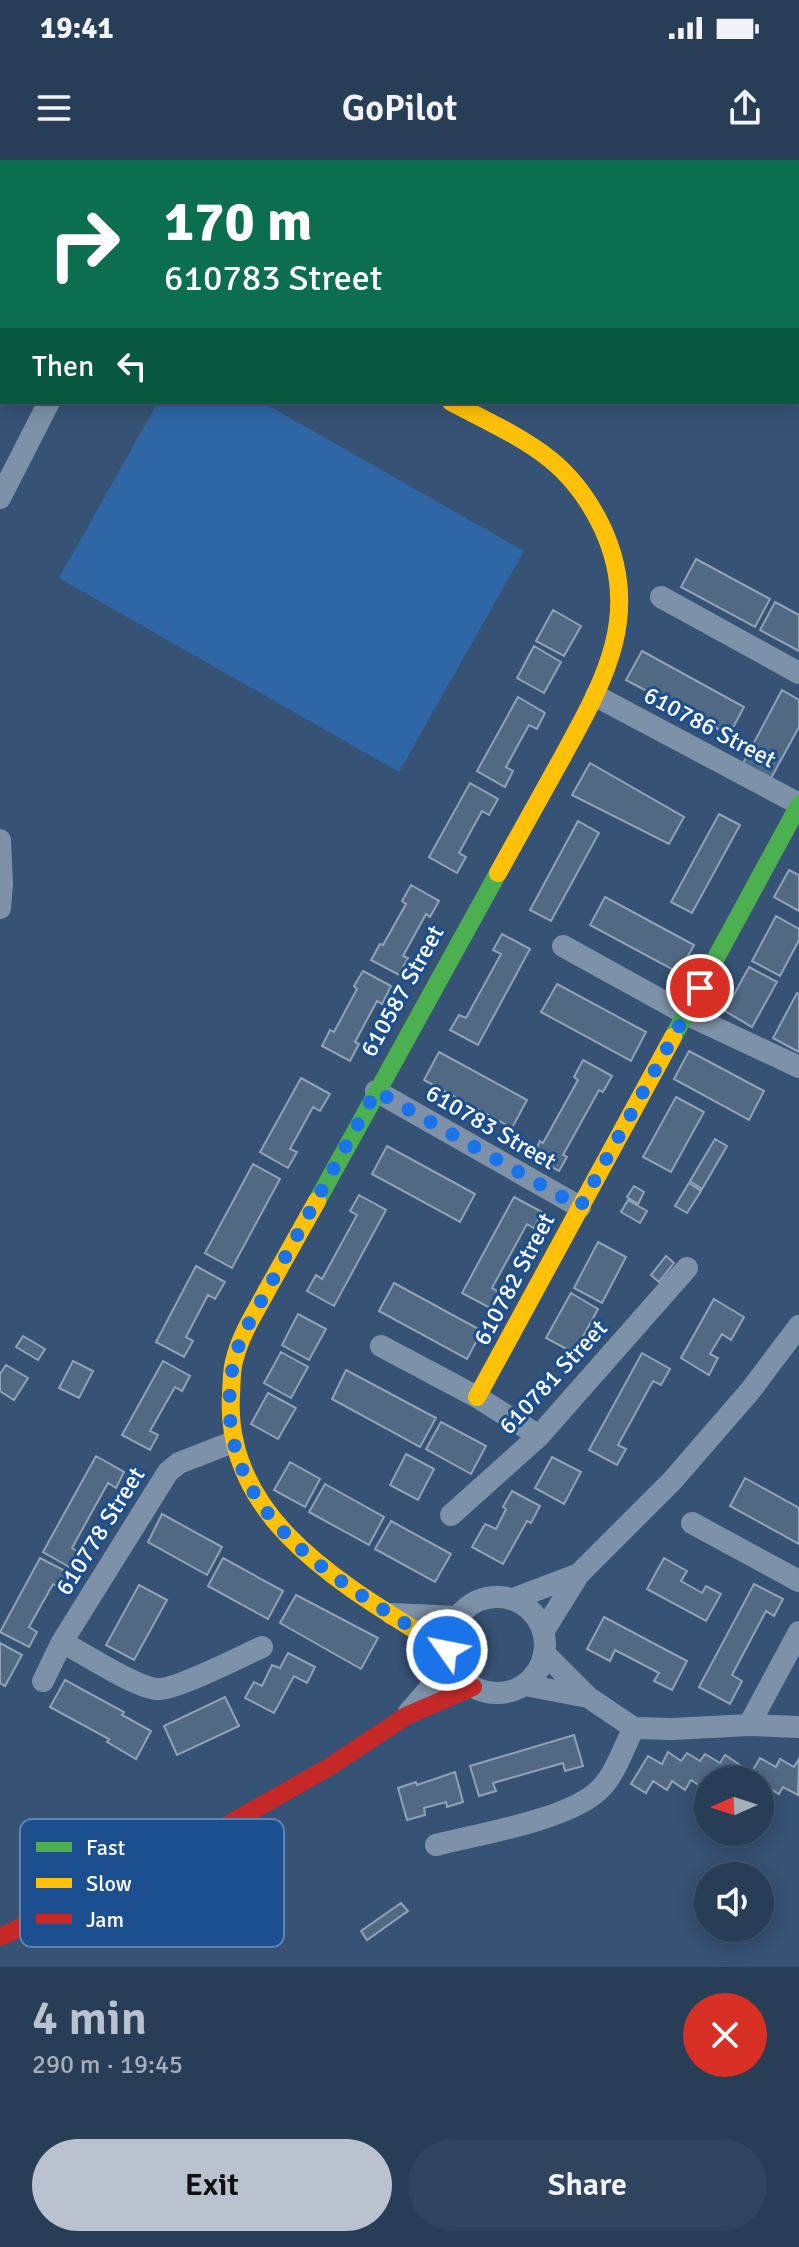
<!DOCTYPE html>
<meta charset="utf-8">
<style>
body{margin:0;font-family:Signika,sans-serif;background:#30455d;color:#f1f3f6;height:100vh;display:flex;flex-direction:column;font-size:30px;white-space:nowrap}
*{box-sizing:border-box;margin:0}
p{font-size:26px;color:#a5aeba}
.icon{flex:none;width:44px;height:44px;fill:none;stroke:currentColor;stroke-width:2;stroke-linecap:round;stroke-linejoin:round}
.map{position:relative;height:1807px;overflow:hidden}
.drawer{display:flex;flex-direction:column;background:#283e57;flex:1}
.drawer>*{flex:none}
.guide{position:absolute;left:0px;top:0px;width:800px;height:244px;box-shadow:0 4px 20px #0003,0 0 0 2px #44576d;background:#0b6e4f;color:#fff;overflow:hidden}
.needle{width:52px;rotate:267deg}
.buttons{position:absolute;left:694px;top:1606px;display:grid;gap:16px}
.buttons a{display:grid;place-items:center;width:80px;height:80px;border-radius:50%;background:#283e57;box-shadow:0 4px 20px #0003,0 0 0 2px #44576d;font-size:40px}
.pin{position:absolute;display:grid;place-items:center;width:68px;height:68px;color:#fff;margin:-34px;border:4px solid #fff;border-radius:50%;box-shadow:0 2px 8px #0007}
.me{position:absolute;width:88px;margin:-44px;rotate:303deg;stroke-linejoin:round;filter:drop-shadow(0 0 6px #0008)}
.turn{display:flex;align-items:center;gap:28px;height:168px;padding:0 32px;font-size:36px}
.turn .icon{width:104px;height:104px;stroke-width:2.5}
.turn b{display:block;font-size:56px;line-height:68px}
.then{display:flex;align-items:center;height:76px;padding:0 32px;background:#0003;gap:16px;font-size:30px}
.round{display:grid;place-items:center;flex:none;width:84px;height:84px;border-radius:42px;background:#30455d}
.headline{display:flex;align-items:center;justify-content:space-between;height:136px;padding:0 32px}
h1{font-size:48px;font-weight:600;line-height:60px;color:#b9c2ce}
.action{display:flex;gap:16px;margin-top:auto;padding:16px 32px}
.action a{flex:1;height:92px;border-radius:48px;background:#b9c2ce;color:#111;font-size:32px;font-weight:600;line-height:92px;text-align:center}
.action a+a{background:#30455d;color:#f1f3f6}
.status{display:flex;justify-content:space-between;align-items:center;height:56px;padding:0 40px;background:#283e57;direction:ltr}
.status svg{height:22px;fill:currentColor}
header{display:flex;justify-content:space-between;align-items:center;height:104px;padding:0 32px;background:#283e57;font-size:36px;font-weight:600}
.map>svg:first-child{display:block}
.green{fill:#2f66a5}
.building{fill:#526984;stroke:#92a2b6;stroke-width:2}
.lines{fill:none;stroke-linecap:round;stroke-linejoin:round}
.street{stroke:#7d92a8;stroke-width:22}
.fast{stroke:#4caf50;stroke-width:18}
.slow{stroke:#ffc107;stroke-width:18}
.jam{stroke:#c62828;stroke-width:18}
.route{stroke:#1a73e8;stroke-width:14;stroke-dasharray:0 25.2}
.labels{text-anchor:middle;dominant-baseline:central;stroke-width:6;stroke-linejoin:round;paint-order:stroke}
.street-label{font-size:24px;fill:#fff;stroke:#1b4f8f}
.key{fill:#1b4f8f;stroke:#5f84b1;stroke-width:2}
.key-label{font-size:22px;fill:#fff}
</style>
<div class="status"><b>19:41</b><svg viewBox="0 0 49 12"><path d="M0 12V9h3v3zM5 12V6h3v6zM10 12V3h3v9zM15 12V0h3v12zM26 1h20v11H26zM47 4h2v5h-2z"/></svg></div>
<header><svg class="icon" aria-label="menu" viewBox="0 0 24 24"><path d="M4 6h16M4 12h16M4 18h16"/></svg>GoPilot<svg class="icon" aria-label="share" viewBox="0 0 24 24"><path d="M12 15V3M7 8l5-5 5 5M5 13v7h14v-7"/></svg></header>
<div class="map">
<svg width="799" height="1807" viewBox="0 0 799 1807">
<rect width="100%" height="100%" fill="#365274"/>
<!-- green -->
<path class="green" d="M158 242H262L524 391 399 612 59 418Z"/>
<!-- building -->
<path class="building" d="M696 399 770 439 755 467 681 427Z
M775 442 799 455V491L760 470Z
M553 450 581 466 564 496 536 481Z
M534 486 561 502 544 533 517 518Z
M642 491 744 547 729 575 626 520Z
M782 530 799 540V567L770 620 742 605Z
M518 537 545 553 537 569 529 565 506 607 513 611 505 627 477 611Z
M590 603 684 657 669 684 572 635Z
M470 623 498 639 489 655 482 651 459 693 466 697 457 713 429 697Z
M719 654 740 665 692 753 671 742Z
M578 661 599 673 551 761 530 750Z
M789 710 799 715V751L774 737Z
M411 725 439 741 430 757 426 754 403 796 408 798 399 815 371 800 380 784 383 785 406 744 402 741Z
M605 737 694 785 679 813 590 765Z
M776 756 799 769V780L780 816 752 801Z
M502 774 530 789 478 885 450 870 459 855 466 858 501 794 493 790Z
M749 807 777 822 752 867 725 851Z
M363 811 391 826 382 844 377 841 355 882 359 884 350 901 322 886 330 870 334 872 357 829 354 826Z
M557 824 646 872 631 901 541 852Z
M797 833 799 834V892L773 878Z
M689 891 764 931 749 960 674 919Z
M439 892 527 940 512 968 424 920Z
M583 900 612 916 603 932 599 930 563 995 567 997 559 1011 532 997 540 981 543 983 578 920 574 917Z
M301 918 330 934 320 951 313 947 290 989 297 992 288 1008 260 992Z
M676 937 704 952 671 1012 643 997Z
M715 979 727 986 702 1029 690 1021Z
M387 986 475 1034 460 1062 372 1014Z
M253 1004 280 1019 232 1108 205 1093Z
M689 1023 701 1031 687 1053 675 1046Z
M634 1026 644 1032 638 1044 627 1037Z
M359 1035 386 1050 334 1146 307 1131 316 1115 322 1119 357 1055 350 1051Z
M514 1037 542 1052 534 1068 527 1064 492 1128 499 1132 490 1148 462 1133Z
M628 1040 647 1051 640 1063 621 1052Z
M598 1082 626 1097 602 1143 574 1128Z
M666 1096 674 1103 659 1122 651 1115Z
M196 1106 225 1122 215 1139 208 1135 186 1177 193 1181 184 1197 156 1182Z
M394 1123 482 1171 467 1199 379 1151Z
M571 1133 598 1149 574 1193 546 1178Z
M714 1139 744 1157 731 1180 722 1174 710 1194 718 1198 709 1215 681 1198Z
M298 1154 326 1169 309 1200 282 1185Z
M23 1176 45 1189 38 1200 16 1187Z
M281 1192 308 1207 291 1238 264 1223Z
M642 1193 670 1209 661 1225 653 1221 618 1285 626 1289 617 1305 589 1290Z
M73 1201 93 1211 79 1238 59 1228Z
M163 1201 190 1216 182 1231 175 1227 150 1271 158 1275 150 1290 122 1275Z
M6 1205 28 1218 14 1240 0 1231V1214Z
M346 1210 436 1258 420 1287 332 1239Z
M268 1233 296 1248 278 1279 251 1264Z
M441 1262 486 1286 471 1314 426 1289Z
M406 1294 434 1309 418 1340 390 1325Z
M96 1296 124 1312 116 1328 108 1323 72 1388 80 1393 71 1408 43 1392Z
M552 1297 581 1312 564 1344 535 1328Z
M290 1302 320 1319 305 1347 274 1330Z
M745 1318 799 1348V1384L730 1346Z
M325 1324 384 1357 369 1385 309 1352Z
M512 1331 540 1346 531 1363 527 1361 503 1404 472 1387 485 1364 496 1369 506 1349 503 1347Z
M162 1354 222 1387 207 1415 148 1382Z
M391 1361 451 1394 435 1422 375 1389Z
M40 1398 69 1413 61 1428 53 1424 29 1467 37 1472 29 1487 0 1472Z
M223 1398 283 1431 268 1459 208 1426Z
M664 1398 687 1411 681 1421 702 1433 706 1426 721 1434 706 1461 647 1429Z
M754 1424 783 1439 774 1456 766 1451 732 1515 742 1521 730 1544 699 1527Z
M139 1425 167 1440 134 1500 106 1485Z
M296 1435 378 1478 361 1509 280 1463Z
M604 1457 687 1501 672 1530 654 1521 659 1513 615 1490 610 1501 587 1489Z
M0 1483 22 1495 5 1526 0 1523Z
M288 1493 315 1507 307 1523 294 1516 274 1553 245 1538 254 1522 262 1526 272 1505 280 1508Z
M65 1520 124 1552 122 1555 151 1571 136 1599 107 1582 109 1579 50 1547Z
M225 1537 239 1566 177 1595 164 1566Z
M574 1575 583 1606 565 1611 563 1603 493 1623 496 1631 479 1636 470 1606Z
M668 1592 681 1601 687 1593 700 1601 705 1594 720 1603 725 1595 740 1605 731 1620H708L705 1629 691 1620 685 1630 672 1621 667 1630 653 1621 646 1633 631 1624 648 1596 662 1604Z
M760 1598 776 1607 780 1599 794 1607 799 1599 798 1635 783 1627 779 1634 764 1625 760 1633V1620H747Z
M455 1612 463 1642 447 1647 446 1642 424 1648 425 1655 407 1660 398 1628 416 1622 417 1625Z
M401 1743 408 1751 367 1780 361 1771Z"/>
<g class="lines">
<!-- street -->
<path class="street" d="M0 6 2 7
M0 338 49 242
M661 437 799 513
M596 536 799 644
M0 680 2 724 0 748
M563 786 686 854 799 907
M376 931 580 1047
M381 1186 477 1237 539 1276
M451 1355 539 1276 687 1108
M692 1363 799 1421
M449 1485a48 48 0 1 1 96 0a48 48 0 1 1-96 0Z
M513 1439 579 1414
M392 1454 457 1457
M543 1472 579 1414 672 1321 750 1231 799 1166
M62 1482C83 1493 136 1528 158 1529 176 1530 242 1496 262 1487
M544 1493 588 1537 634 1568 672 1569 749 1565 799 1567
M43 1521 62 1482 168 1312 179 1303 233 1282
M525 1525 588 1537
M409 1552 452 1503
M749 1565 799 1472
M436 1685C479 1674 573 1659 601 1628 616 1613 624 1586 634 1568"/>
<!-- fast -->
<path class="fast" d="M673 877 799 645
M317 1041 498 713"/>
<!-- slow -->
<path class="slow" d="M451 242C485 260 521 276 551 300 573 318 590 342 602 367 643 454 604 521 563 596 541 635 520 674 498 713
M317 1041C300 1071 283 1102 266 1132 255 1153 241 1174 235 1198 231 1209 232 1222 231 1234 223 1364 353 1430 447 1490
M477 1237 673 877"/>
<!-- jam -->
<path class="jam" d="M0 1777 106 1727 227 1665 329 1607 406 1556 473 1527"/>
</g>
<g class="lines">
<!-- route -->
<path class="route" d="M447 1490C341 1421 206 1357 233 1205 235 1191 243 1177 248 1165L376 931 580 1047 700 828"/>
</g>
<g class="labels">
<!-- street labels -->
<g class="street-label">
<text transform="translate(710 567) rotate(28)">610786 Street</text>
<text transform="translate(402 831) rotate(-61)">610587 Street</text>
<text transform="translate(491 967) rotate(30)">610783 Street</text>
<text transform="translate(514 1119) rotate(-62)">610782 Street</text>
<text transform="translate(553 1217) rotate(-47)">610781 Street</text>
<text transform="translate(100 1371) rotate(-58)">610778 Street</text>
</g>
</g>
<!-- legend -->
<rect x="20" y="1659" width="264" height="128" rx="12" class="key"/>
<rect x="36" y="1682" width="36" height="10" fill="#4caf50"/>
<rect x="36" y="1718" width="36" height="10" fill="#ffc107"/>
<rect x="36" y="1754" width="36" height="10" fill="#c62828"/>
<g class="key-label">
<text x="86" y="1695">Fast</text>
<text x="86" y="1731">Slow</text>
<text x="86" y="1767">Jam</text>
</g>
</svg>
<div class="buttons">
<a><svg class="needle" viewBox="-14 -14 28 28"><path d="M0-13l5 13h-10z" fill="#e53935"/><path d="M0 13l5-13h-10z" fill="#a5aeba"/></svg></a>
<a><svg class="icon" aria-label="sound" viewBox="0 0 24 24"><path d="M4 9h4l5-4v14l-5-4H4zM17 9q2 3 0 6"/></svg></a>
</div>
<div class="pin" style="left:700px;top:828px;background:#d93025"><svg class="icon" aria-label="arrive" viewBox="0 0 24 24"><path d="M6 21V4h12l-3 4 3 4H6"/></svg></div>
<svg class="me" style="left:447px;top:1490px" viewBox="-20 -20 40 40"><circle r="17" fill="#1a73e8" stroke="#fff" stroke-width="3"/><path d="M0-11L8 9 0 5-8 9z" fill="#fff"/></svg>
<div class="guide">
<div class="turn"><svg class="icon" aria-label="right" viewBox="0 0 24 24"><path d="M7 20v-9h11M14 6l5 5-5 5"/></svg><div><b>170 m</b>610783 Street</div></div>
<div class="then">Then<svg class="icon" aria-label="left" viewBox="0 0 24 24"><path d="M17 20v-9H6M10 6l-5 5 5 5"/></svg></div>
</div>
</div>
<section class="drawer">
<div class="headline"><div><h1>4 min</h1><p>290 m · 19:45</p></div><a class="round" style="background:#d93025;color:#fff"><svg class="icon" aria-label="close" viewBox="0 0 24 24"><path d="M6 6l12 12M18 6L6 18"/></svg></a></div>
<div class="action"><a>Exit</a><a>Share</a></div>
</section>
